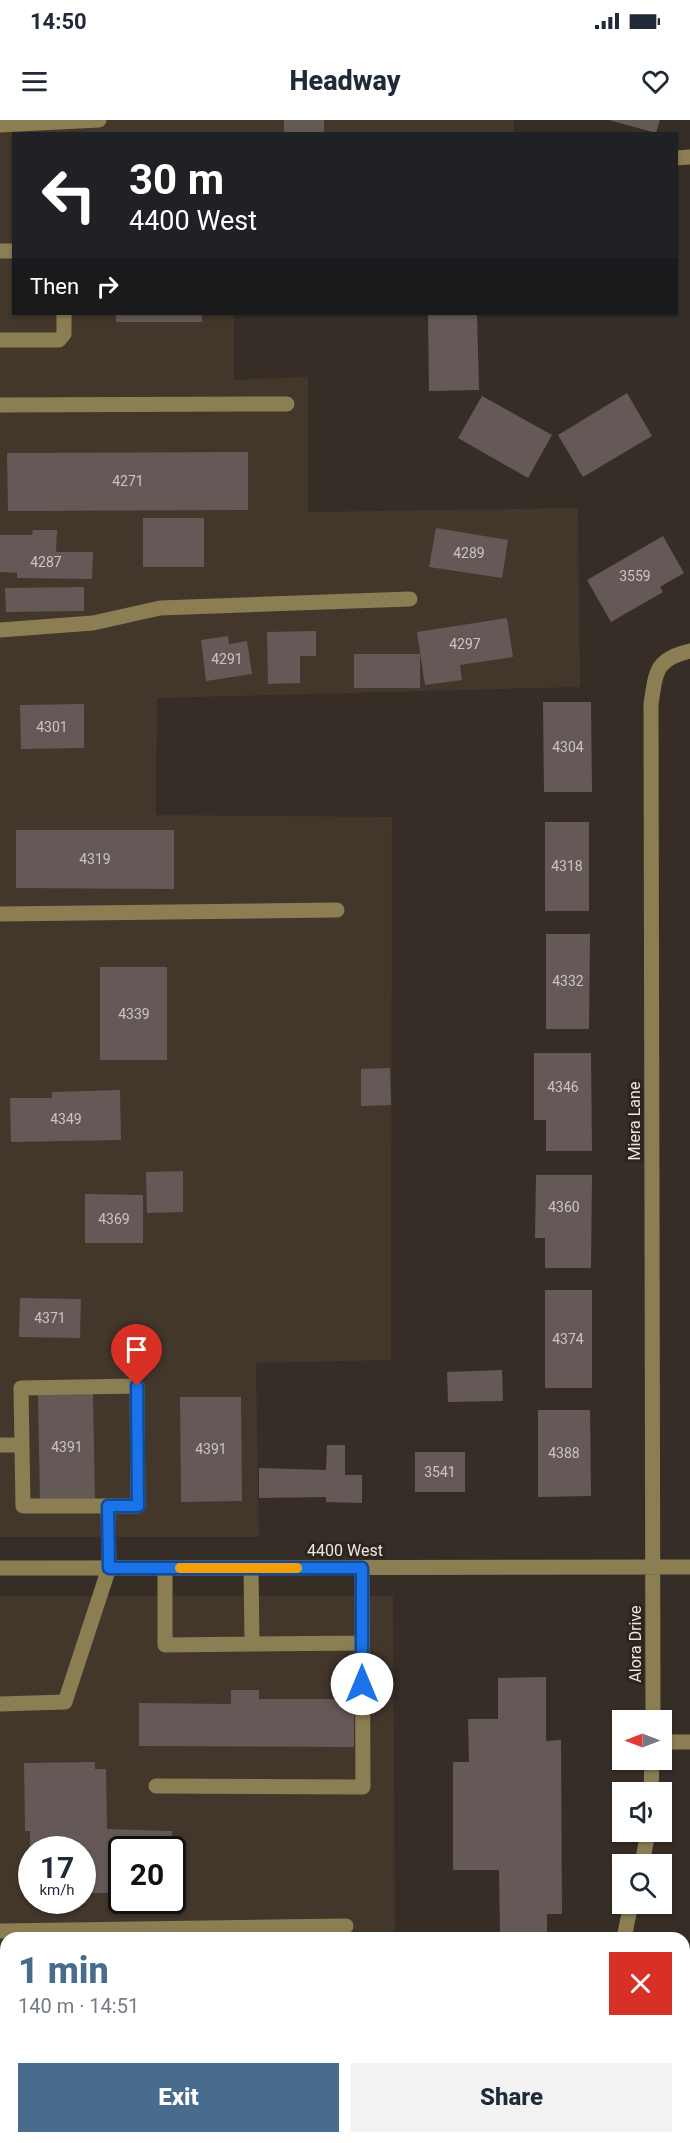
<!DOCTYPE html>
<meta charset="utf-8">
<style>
body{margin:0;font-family:Roboto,sans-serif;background:#f2f2f3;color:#1f2937;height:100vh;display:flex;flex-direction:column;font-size:22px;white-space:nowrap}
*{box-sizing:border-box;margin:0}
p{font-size:20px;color:#747a83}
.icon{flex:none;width:33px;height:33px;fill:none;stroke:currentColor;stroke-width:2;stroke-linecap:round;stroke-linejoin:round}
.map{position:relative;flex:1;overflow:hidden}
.details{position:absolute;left:0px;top:1812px;width:690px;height:212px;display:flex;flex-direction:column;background:#fff;border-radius:18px 18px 0 0;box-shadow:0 2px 4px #0004}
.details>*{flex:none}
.hud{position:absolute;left:12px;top:12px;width:666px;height:183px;border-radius:0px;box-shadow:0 2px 4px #0004;background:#202124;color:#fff;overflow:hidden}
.needle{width:39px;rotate:270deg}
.buttons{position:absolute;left:612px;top:1590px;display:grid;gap:12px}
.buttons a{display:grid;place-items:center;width:60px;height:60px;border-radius:0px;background:#fff;box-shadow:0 2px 4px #0004;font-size:30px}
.speed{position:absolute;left:18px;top:1716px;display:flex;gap:12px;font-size:30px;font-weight:700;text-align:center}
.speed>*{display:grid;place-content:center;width:78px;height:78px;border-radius:50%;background:#fff;box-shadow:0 2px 4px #0004;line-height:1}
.speed small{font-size:15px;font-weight:400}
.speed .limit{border:3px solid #111;border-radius:9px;background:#fff;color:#111}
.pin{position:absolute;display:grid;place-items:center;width:51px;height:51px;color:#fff;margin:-62px -26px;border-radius:50% 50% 50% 0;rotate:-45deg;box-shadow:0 0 6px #0007}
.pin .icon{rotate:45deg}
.me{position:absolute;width:66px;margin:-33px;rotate:0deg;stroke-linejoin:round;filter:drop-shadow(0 0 4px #0008)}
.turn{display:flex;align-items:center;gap:21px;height:126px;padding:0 18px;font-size:27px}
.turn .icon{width:78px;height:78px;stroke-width:2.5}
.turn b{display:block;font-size:42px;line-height:51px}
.then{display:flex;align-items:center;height:57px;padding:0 18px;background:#0003;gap:12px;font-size:22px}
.round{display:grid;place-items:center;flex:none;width:63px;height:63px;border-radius:0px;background:#f2f2f3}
.overview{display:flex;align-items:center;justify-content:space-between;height:102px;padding:0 18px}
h1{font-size:36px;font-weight:800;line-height:45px;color:#486c8e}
.cta{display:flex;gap:12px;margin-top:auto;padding:12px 18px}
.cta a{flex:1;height:69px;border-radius:0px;background:#486c8e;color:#fff;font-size:24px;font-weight:800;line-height:69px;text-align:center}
.cta a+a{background:#f2f2f3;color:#1f2937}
.status{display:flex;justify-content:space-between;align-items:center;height:42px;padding:0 30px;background:#fff;direction:ltr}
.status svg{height:16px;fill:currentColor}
header{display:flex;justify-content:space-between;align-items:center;height:78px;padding:0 18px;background:#fff;font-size:27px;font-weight:800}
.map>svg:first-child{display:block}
.built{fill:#43362b;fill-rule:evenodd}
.building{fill:#655958}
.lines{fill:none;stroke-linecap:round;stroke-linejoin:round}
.minor{stroke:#8c7e53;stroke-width:15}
.route-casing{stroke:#114b97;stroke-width:15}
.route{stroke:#1a73e8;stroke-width:10}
.slow{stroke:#f59e0b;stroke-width:10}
.labels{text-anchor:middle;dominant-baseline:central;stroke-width:6;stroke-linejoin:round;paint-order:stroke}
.number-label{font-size:14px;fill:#cbc4c1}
.street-label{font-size:16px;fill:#ede7e4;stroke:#2c241e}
</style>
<div class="status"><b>14:50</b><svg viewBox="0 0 49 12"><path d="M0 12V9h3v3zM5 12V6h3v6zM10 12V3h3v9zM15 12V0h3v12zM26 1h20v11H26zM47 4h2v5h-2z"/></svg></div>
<header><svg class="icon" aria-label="menu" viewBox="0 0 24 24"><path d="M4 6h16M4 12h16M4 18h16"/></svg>Headway<svg class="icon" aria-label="heart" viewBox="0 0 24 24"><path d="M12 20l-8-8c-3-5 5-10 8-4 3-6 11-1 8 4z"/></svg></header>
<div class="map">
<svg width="690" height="2023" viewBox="0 0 690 2023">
<rect width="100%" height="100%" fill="#362d27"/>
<!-- built -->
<path class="built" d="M0 0H514V14H14V194H234V260L308 257V392L578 388 580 567 157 578 156 695 392 697 391 1240 256 1243 259 1417H0Z
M0 1476H393L395 1818H6V2018H395V2023H0ZM32 1730H82V1780H32ZM122 1730H172V1780H122Z"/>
<!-- building -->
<path class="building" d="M284 0H324V14H284Z
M609 0H660L656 13Z
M116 194H202V202H116Z
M428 194H477L479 270 429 271Z
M627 273 652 316 583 357 558 315Z
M482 276 552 315 528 358 458 318Z
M248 332V390L8 391 7 333Z
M143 398H204V447H143Z
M436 408 508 420 502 458 429 447Z
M33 410H57L56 432H93L92 459 17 458V453L0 452V415H32Z
M663 416 684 453 660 467 663 472 611 502 587 460Z
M84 467V491L6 492 5 468Z
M507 498 513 537 460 545 462 560 425 565 417 512Z
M316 511V536H300V563L268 564 267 512Z
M228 516 229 524 247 521 252 554 206 561 201 520Z
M354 534H420V568H354Z
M543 582H591L592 672H544Z
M84 584V628L21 629 20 585Z
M545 702H589V791H545Z
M16 710H174V769L16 768Z
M546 814H590L589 909H546Z
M100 847H167V940H100Z
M534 933H591L592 1031H546V1000H534Z
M390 948 391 985 361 986V949Z
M120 970 121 1020 11 1022 10 978H52V972Z
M183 1051V1092L147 1093 146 1052Z
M536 1055H592L591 1148H545V1118H535Z
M85 1074 143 1075V1123H85Z
M545 1170H592V1268H545Z
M20 1178 81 1179 80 1218 19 1217Z
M502 1250 503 1281 448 1282 447 1252Z
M93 1274 95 1379 40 1380 38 1275Z
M180 1277H241L242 1381 181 1382Z
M538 1290H590L591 1376 538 1377Z
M327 1325H345V1355H362V1383L326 1382V1377L259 1378V1348L326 1350Z
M415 1332H465V1372H415Z
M546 1557V1621L561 1620 562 1794H547V1814H500L499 1750H453V1642H469L468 1599H498V1558Z
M231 1570H259V1579H354V1627L139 1626V1583L231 1584Z
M95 1642V1649H106L107 1709 172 1711V1730H122V1761H117V1773H84L82 1730H30V1711H25L24 1643Z
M73 2018H239V2021H73Z"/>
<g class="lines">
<!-- minor -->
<path class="minor" d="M0 5 99 0
M676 38 690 37
M0 131H14
M0 220H59L64 214V194
M0 285 287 284
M0 510 93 503 160 488 410 479
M0 794 337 790
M0 1325H22
M0 1448 690 1447
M165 1448V1525L362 1523
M251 1448 252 1524
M0 1584 65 1582 109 1448 108 1386H23L21 1268 137 1266 138 1386H108
M653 1600 651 584C656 552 655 539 690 531
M662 1622H690
M156 1666 363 1667 362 1448
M651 1672 652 1640
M642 1744 648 1712
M0 1811 346 1806
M624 1818 631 1784
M0 1885H6
M684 1897H690
M443 2018V2023
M625 2018V2023"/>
</g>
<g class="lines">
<!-- route casing -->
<g class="route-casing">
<path id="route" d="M137 1266 138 1386H108L109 1448H362V1564"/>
</g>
<!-- route -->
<use href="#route" class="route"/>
<!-- slow -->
<path class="slow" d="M180 1448H297"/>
</g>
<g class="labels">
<!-- number labels -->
<g class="number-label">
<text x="128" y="361">4271</text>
<text x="469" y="433">4289</text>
<text x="46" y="442">4287</text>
<text x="635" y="456">3559</text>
<text x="465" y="524">4297</text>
<text x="227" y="539">4291</text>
<text x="52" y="607">4301</text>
<text x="568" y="627">4304</text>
<text x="95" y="739">4319</text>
<text x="567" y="746">4318</text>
<text x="568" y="861">4332</text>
<text x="134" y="894">4339</text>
<text x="563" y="967">4346</text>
<text x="66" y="999">4349</text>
<text x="564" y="1087">4360</text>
<text x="114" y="1099">4369</text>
<text x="50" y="1198">4371</text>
<text x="568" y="1219">4374</text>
<text x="67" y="1327">4391</text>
<text x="211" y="1329">4391</text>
<text x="564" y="1333">4388</text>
<text x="440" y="1352">3541</text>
</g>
<!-- street labels -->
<g class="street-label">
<text transform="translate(634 1001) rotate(-90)">Miera Lane</text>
<text x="345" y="1430">4400 West</text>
<text transform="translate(635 1524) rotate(-90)">Alora Drive</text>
</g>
</g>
</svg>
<div class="buttons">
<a><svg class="needle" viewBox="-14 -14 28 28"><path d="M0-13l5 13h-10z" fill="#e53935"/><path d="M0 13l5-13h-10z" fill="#747a83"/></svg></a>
<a><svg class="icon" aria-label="sound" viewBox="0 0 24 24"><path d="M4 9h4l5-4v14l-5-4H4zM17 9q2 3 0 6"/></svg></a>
<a><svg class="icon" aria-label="search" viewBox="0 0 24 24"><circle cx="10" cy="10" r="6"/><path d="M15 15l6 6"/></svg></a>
</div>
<div class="speed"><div>17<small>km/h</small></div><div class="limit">20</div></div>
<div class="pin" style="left:137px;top:1266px;background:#d93025"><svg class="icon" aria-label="arrive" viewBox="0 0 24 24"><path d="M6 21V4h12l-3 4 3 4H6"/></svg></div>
<svg class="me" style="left:362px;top:1564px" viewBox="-20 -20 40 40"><circle r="19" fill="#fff"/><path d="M0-13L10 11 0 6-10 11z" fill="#1a73e8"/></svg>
<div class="hud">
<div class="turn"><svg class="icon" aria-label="left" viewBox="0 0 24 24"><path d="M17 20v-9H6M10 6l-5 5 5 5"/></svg><div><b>30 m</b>4400 West</div></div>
<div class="then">Then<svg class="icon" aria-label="right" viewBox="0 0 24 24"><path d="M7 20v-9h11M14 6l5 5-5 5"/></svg></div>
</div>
<section class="details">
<div class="overview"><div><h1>1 min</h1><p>140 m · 14:51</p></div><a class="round" style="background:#d93025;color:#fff"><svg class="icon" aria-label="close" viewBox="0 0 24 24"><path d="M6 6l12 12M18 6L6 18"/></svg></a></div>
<div class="cta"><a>Exit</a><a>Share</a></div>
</section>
</div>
